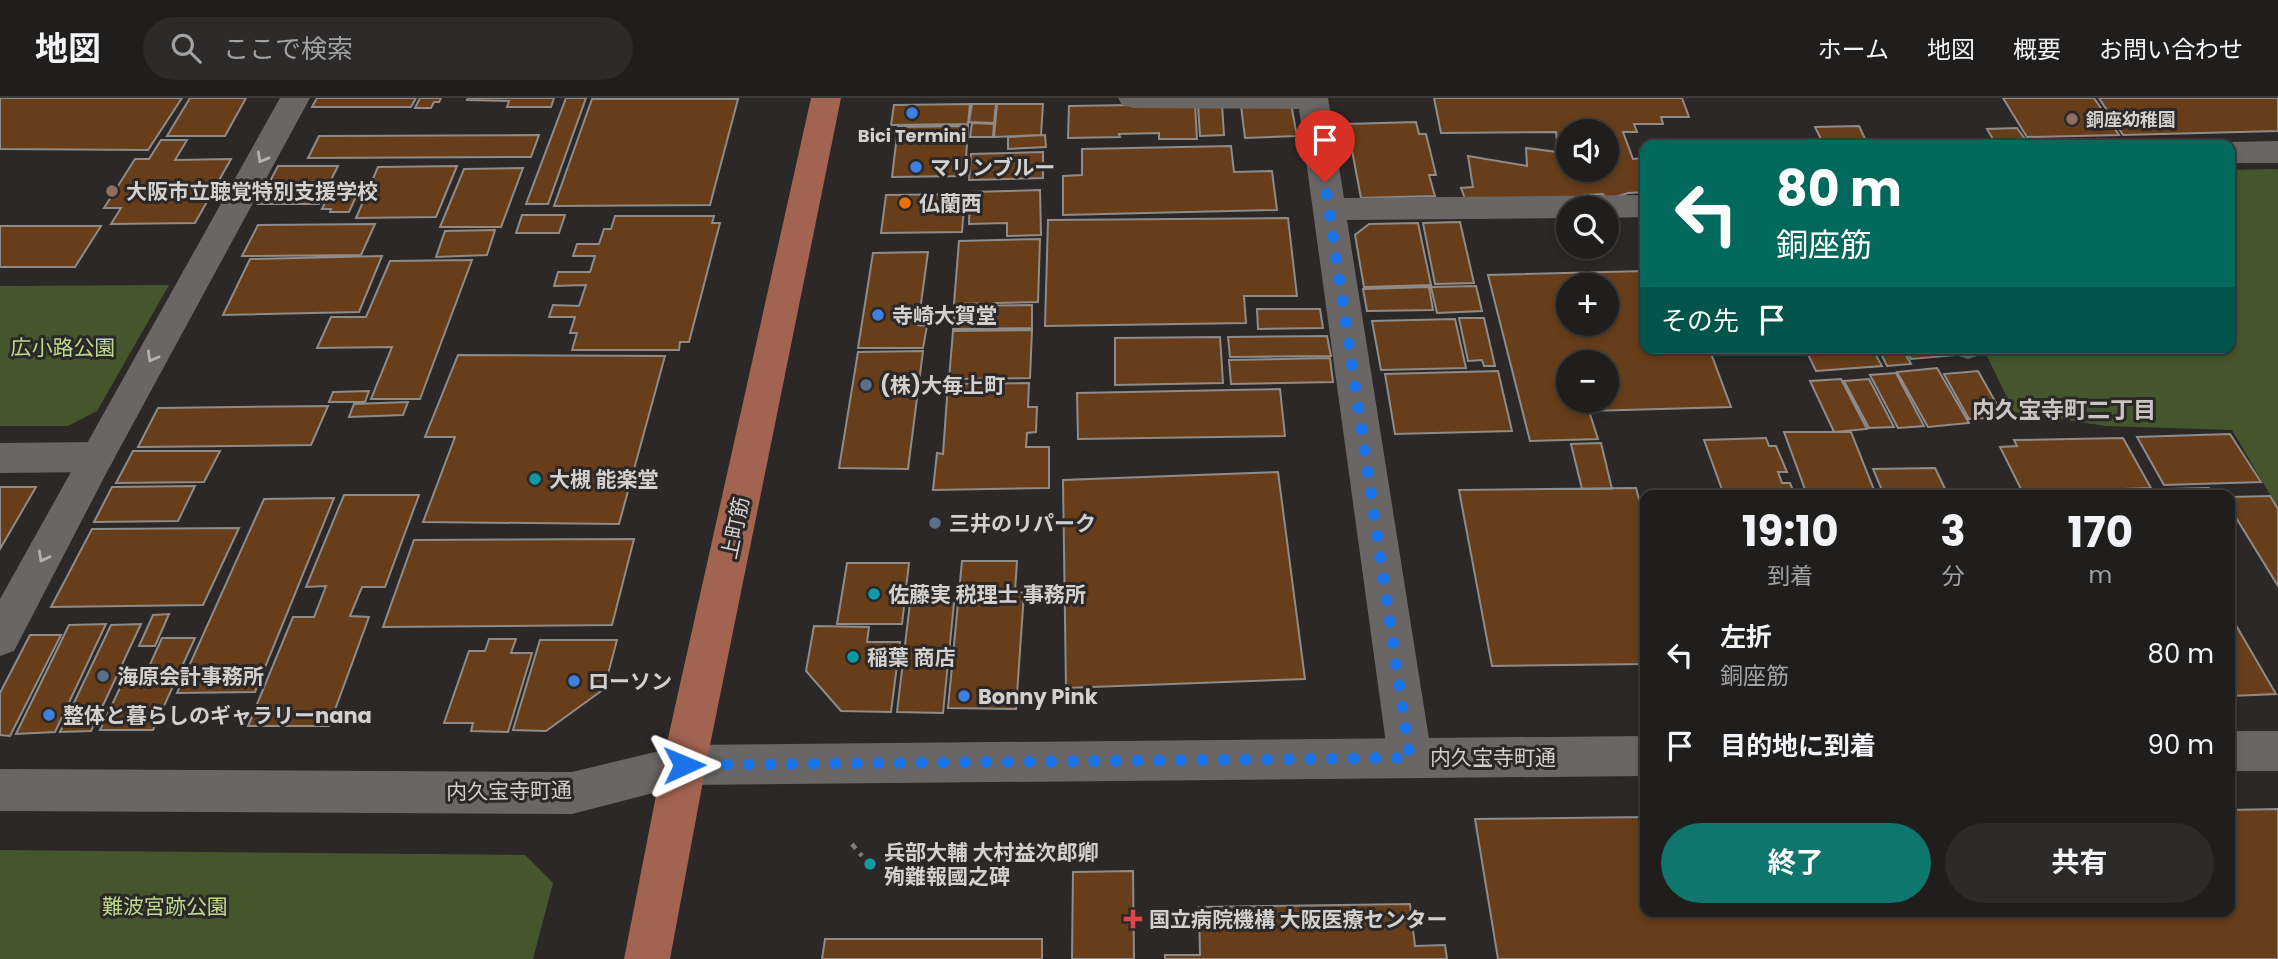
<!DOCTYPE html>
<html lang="ja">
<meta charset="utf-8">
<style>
body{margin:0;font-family:Poppins,"Noto Sans JP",sans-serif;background:#2d2b2a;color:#f1f3f6;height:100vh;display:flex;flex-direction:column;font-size:26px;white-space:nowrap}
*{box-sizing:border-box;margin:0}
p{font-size:23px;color:#a2a2a4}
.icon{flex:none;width:38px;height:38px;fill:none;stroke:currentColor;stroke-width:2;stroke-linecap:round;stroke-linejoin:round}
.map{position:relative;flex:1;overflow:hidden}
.side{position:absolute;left:1640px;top:392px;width:595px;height:427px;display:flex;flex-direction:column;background:#201e1d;border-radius:14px;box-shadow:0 4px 10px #0003,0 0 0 2px #3d3c3b}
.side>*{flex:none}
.banner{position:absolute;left:1640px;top:42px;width:595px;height:214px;border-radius:14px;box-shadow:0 4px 10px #0003,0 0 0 2px #3d3c3b;background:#00695c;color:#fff;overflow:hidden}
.controls{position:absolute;left:1556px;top:21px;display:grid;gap:14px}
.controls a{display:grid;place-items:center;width:63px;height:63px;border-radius:50%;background:#201e1d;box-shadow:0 4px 10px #0003,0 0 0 2px #3d3c3b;font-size:35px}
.pin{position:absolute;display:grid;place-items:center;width:60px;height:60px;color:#fff;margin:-72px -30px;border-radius:50% 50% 50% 0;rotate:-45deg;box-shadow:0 0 7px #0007}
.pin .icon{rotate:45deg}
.me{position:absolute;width:77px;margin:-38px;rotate:89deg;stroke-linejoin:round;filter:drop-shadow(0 0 5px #0008)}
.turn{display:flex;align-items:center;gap:24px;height:147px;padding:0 21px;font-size:32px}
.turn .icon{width:91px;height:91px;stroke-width:2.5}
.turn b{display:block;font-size:49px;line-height:60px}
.then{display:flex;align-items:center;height:66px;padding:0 21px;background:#0003;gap:14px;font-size:26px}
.eta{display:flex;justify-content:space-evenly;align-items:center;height:119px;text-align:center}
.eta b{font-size:42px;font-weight:700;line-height:49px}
.button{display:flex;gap:14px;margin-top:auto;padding:14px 21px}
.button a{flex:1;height:80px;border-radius:42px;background:#0f766e;color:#fff;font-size:28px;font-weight:700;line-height:80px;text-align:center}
.button a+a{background:#2d2b2a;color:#f1f3f6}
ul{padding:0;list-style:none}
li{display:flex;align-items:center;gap:21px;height:91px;padding:0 21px}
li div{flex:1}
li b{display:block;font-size:26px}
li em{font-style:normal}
header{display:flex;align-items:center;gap:42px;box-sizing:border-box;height:98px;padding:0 35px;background:#201e1d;border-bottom:2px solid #3d3c3b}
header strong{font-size:33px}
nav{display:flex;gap:38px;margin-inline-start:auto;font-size:24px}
.search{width:490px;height:63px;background:#2d2b2a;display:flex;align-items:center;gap:18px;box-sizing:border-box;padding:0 24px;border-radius:38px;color:#a2a2a4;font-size:26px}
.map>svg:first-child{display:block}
.green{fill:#46562c}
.building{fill:#673e19;stroke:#8e8b89;stroke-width:2;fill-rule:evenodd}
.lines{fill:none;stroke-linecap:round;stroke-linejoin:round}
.path{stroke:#7e7c7b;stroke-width:4.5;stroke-dasharray:6 6;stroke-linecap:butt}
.lane{fill:#696665;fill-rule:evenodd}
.street{fill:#696665;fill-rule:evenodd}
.secondary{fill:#696665;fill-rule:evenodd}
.primary{fill:#a26351;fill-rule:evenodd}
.oneway{stroke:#b3b1b0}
.route{stroke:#1a73e8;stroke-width:12;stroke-dasharray:0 21.6}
.shop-dot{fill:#3f7fe0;stroke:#2b2827;stroke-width:2.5}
.education-dot{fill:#8d6e63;stroke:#2b2827;stroke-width:2.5}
.food-dot{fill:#e8710a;stroke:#2b2827;stroke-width:2.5}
.service-dot{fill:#5c6f8a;stroke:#2b2827;stroke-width:2.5}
.culture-dot{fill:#0f9aa8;stroke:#2b2827;stroke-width:2.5}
.health-dot{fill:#e0444e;stroke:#2b2827;stroke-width:2.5}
.labels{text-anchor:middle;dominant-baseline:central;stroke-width:6;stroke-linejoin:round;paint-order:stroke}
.far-poi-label{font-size:18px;font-weight:bold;fill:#d3d1d0;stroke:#2b2827;text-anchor:start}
.poi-label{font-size:21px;font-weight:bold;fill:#d3d1d0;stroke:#2b2827;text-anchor:start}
.park-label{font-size:21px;fill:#bbda8d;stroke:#2b2827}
.street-label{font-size:21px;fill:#d3d1d0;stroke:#2b2827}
.neighbourhood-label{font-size:23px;font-weight:bold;fill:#c8c4c3;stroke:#2b2827}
</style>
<header>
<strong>地図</strong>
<div class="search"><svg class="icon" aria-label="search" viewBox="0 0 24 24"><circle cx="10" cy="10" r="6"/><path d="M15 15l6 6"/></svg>ここで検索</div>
<nav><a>ホーム</a><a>地図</a><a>概要</a><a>お問い合わせ</a></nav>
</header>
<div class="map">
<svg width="2278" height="861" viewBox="0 0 2278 861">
<rect width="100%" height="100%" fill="#2b2827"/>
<!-- green -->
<path class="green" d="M2278 71V410L2232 332 2106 328 2014 314 1983 250H2230V72Z
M169 187 97 313 68 328H0V188Z
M0 752 525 757 553 785 533 861H0Z"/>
<!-- building -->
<path class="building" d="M0 0H182L148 52 0 51Z
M190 0H246L225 38H167Z
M317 0H416L411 9H312Z
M420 0H441L439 4H434L431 10H415Z
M468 0H554L551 9H507L509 3 467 2Z
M566 0H586L548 106H526Z
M1434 0H1682L1689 19H1661L1663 26H1634L1637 34H1623L1633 61 1645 60V94L1628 95 1606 102 1603 96 1584 97V102L1466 103 1461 90 1473 89 1468 58 1527 68 1526 50 1558 54 1556 34 1441 35ZM1568 33H1606V72H1568Z
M2003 0H2094L2119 37 2027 39Z
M2099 0H2278V33L2123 37Z
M592 1H738L710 107 554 108Z
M970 6 968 26 891 27 894 7Z
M972 6H996L994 25 969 24Z
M997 6H1043L1041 37 994 39Z
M1195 6 1197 41H1159V35L1119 36 1120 39 1068 40 1069 8Z
M1222 6 1224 37 1200 38 1198 7Z
M1291 6 1297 38 1245 40 1241 8Z
M1416 24 1419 36H1426L1436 77H1429L1435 98 1361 100 1347 26Z
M972 25 994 26 993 39H970Z
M968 28 965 78 892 79 898 29Z
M1859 28 1867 45 1874 44 1875 47 1705 45H1823L1815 29Z
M2017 30 2025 41 1994 43 1987 31Z
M539 37 531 59 308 60 319 38Z
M1045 37 1046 49 1008 51V39Z
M161 42H187L175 62 231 61 195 125 111 126 121 110H104L135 61H149Z
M1231 48 1234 74 1272 73 1277 112 1063 117V78L1082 77V51Z
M1043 54V80L969 82 971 56Z
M278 68H338L319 106H258Z
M457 68 436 119 356 120 378 69Z
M523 70 501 129H440L464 71Z
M341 90H360L349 114H330L331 111H322L330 94H340Z
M1040 92 1041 137 1007 138V125L969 126 970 94Z
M965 96 962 134 881 135 886 97Z
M522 117H565L559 135H516Z
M615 118H714L712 125H720L689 244H680L679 252H572L577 235H570L575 219H549L553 207 579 208 586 187 554 188 558 174H590L595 158H573L577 146H599L604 131H611Z
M1288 120 1297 198H1244L1246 225 1045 228 1048 122Z
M1460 124 1474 185 1435 186 1423 125Z
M1418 125 1431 187 1364 189 1355 137 1369 126Z
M375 126 361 157 242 158 258 127Z
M0 128H101L75 169H0Z
M495 132 487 157 436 159 445 133Z
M1040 141 1038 204 954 206 959 143Z
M928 154 918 227 927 228 923 250H858L873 155Z
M382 158 359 214 223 217 250 161Z
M472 162 420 301H371L392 249 317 250 331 219H366L390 163Z
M1645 173V250H1709L1731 309 1589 313 1598 341 1530 343 1488 177ZM1568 187H1606V226H1568ZM1568 264H1606V303H1568Z
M1476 188 1482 213 1437 215 1431 189Z
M1429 189 1433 212 1367 213 1363 191Z
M1032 207V230L953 231 955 208Z
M1257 211H1320L1323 230 1258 231Z
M1459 220H1484L1495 268H1484L1482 262 1468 263Z
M1455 221 1466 270 1381 272 1372 223Z
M1032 232 1030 280 949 281 953 233Z
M1327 238 1331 258 1230 259 1228 239Z
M1220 239 1223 285 1115 287V240Z
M1805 250H1872L1882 268 1816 273Z
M1878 250H1902L1911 266 1887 268Z
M1905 250H1953L1957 257 1911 261Z
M923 253 908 371 839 370 858 254Z
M458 257 665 258 619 426 423 424 455 339H425Z
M1330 260 1333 284 1231 286 1229 262Z
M1937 270 1969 325 1928 329 1897 274Z
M1498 273 1512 333 1395 336 1385 276Z
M1978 273 2004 319 1969 321 1944 276Z
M1896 275 1924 328 1898 330 1870 277Z
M1841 281 1867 331 1834 334 1810 283Z
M1869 281 1894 329 1869 330 1844 283Z
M1029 285 1028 309H1037L1036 334 1027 335 1026 349H1049V390L933 392 937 355 943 356 948 286Z
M1280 291 1285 338 1078 341 1077 295Z
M369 293 365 304H329L333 294Z
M408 304 403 317 349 319 354 306Z
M328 308 311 347 138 349 158 310Z
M1784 334H1851L1876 397 1806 394Z
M2230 336 2261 384 2164 387 2137 339Z
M1766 340 1769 348H1776L1787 374H1778L1782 385H1790L1795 397H1724L1704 342Z
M2123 340 2151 390 2124 391 2127 397H2024L2000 349 2017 348 2014 342Z
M1601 345 1612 391H1582L1571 346Z
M133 353H220L204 384 116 385Z
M1935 370 1948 397H1884L1873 371Z
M1278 374 1305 581 1066 590 1063 382Z
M195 388 178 423 94 424 112 389Z
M0 389H36L0 451Z
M1636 390 1645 423V566L1492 568 1459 392Z
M2209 390 2213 397H2171L2168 391Z
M344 397H419L385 489H362L350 518 369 519 329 628H248L293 519H314L326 488 306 489Z
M2270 398 2278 411V488L2230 410V399Z
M334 400 255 594 177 595 264 401Z
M239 430 203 507 51 509 92 431Z
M634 441 612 527 383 529 414 442Z
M962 463H1017L1015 494 1024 495 1016 611 948 610Z
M847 465H909L902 526H837Z
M910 505H954L943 615 897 614Z
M169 516 155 548H139L153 517Z
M2230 517 2276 596 2231 598Z
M106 526 55 634 16 636 69 527Z
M141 526 91 633 60 634 111 527Z
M814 528 869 529 867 544H900L891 614 841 613 806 573Z
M30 537H61L10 638 0 637V595Z
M162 540H195L153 632H100L129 571H148Z
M489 541H516L511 555H532L508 634 471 633 473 625H444L469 553H485Z
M540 542H617L604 591 546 633 513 632Z
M2278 711V861H1498L1475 721 1645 719V814H2230V712Z
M1133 773 1134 861H1072L1073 774Z
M1410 806 1415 848 1445 847 1447 861H1165V857H1200L1199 809Z
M825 841H1042V861H822Z"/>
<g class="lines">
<!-- path -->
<path class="path" d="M852 746 862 758"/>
<!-- lane -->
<path class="lane" d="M1954 250H1980L1981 251 1977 258 1968 261 1959 258Z"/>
<!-- street -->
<path class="street" d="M280 0H310L109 370 14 553 0 558V501Z
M1118 0H1328L1344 100 1645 97V119L1606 120V110H1568V120L1347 122 1432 660 1425 674 1410 680 1395 674 1388 660 1299 11 1133 10 1122 7Z
M2278 43V65H2230V47H2220L2230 44Z"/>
<!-- secondary -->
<path class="secondary" d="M96 344 109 348 115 359 109 370 96 374 0 375V345Z
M2230 633H2278V673H2230Z
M1645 638V678L684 687 572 716 0 713V671L572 674 684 647Z"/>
<!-- primary -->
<path class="primary" d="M811 0H841L706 667 670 861H624L662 667Z"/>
</g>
<!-- one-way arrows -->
<defs><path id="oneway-chevron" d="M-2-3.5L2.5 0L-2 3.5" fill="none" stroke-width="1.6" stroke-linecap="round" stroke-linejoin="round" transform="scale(1.75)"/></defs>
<g class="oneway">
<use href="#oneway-chevron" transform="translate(262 60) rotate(119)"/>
<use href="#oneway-chevron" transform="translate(152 259) rotate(119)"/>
<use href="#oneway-chevron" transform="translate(43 459) rotate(118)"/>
</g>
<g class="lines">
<!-- route -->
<path class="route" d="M684 667 1410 660 1325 84"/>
</g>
<!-- markers -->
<g class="shop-dot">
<circle cx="912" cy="15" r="7"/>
<circle cx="916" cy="69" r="7"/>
<circle cx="878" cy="217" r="7"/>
<circle cx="574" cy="583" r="7"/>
<circle cx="964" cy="598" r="7"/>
<circle cx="49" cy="617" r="7"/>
</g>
<g class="education-dot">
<circle cx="2072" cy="21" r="7"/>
<circle cx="112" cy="93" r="7"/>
</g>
<circle class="food-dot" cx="905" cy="105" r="7"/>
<g class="service-dot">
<circle cx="866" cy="287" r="7"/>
<circle cx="935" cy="425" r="7"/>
<circle cx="103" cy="578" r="7"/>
</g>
<g class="culture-dot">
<circle cx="535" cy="381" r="7"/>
<circle cx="874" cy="496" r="7"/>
<circle cx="853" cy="559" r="7"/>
<circle cx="870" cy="766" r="7"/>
</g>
<path class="health-dot" d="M1129.5 810.5h7v7h7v7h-7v7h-7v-7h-7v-7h7z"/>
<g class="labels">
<!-- far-poi labels -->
<g class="far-poi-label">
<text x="2086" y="21">銅座幼稚園</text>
<text x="912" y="37" text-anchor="middle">Bici Termini</text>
</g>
<!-- poi labels -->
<g class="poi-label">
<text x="930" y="69">マリンブルー</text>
<text x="126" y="93">大阪市立聴覚特別支援学校</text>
<text x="919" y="105">仏蘭西</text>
<text x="892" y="217">寺崎大賀堂</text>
<text x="880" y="287">(株)大毎上町</text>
<text x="549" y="381">大槻 能楽堂</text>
<text x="949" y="425">三井のリパーク</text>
<text x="888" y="496">佐藤実 税理士 事務所</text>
<text x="867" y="559">稲葉 商店</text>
<text x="117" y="578">海原会計事務所</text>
<text x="588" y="583">ローソン</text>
<text x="978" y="598">Bonny Pink</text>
<text x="63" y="617">整体と暮らしのギャラリーnana</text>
<text x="884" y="754">兵部大輔 大村益次郎卿<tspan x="884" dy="24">殉難報國之碑</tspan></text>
<text x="1149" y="821">国立病院機構 大阪医療センター</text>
</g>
<!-- park labels -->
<g class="park-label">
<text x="63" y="249">広小路公園</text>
<text x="165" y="808">難波宮跡公園</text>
</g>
<!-- street labels -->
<g class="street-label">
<text transform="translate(735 430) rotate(-78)">上町筋</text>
<text x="1493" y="659">内久宝寺町通</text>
<text transform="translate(509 693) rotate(-1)">内久宝寺町通</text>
</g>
<!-- neighbourhood labels -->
<g class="neighbourhood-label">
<text x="2064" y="312">内久宝寺町二丁目</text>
</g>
</g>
</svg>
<div class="controls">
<a><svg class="icon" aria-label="sound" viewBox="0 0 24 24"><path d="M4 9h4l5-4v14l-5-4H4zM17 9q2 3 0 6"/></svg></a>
<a><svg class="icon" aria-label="search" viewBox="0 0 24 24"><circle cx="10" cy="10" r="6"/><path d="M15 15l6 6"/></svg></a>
<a>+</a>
<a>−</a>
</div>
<div class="pin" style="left:1325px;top:84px;background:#d93025"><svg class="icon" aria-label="arrive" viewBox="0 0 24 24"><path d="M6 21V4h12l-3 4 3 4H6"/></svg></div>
<svg class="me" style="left:684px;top:667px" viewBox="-20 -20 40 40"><path d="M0-17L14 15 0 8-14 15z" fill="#1a73e8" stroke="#fff" stroke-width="4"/></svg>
<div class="banner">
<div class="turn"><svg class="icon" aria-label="left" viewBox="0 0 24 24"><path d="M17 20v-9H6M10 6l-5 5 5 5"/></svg><div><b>80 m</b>銅座筋</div></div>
<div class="then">その先<svg class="icon" aria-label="arrive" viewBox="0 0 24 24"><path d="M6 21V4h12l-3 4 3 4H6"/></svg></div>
</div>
<section class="side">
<div class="eta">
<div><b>19:10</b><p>到着</p></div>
<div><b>3</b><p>分</p></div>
<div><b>170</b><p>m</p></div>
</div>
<ul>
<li><svg class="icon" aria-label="left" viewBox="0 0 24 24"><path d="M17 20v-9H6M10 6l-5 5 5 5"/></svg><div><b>左折</b><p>銅座筋</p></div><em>80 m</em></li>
<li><svg class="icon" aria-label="arrive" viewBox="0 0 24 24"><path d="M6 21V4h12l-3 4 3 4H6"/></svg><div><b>目的地に到着</b></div><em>90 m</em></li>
</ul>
<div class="button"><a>終了</a><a>共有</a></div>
</section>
</div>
